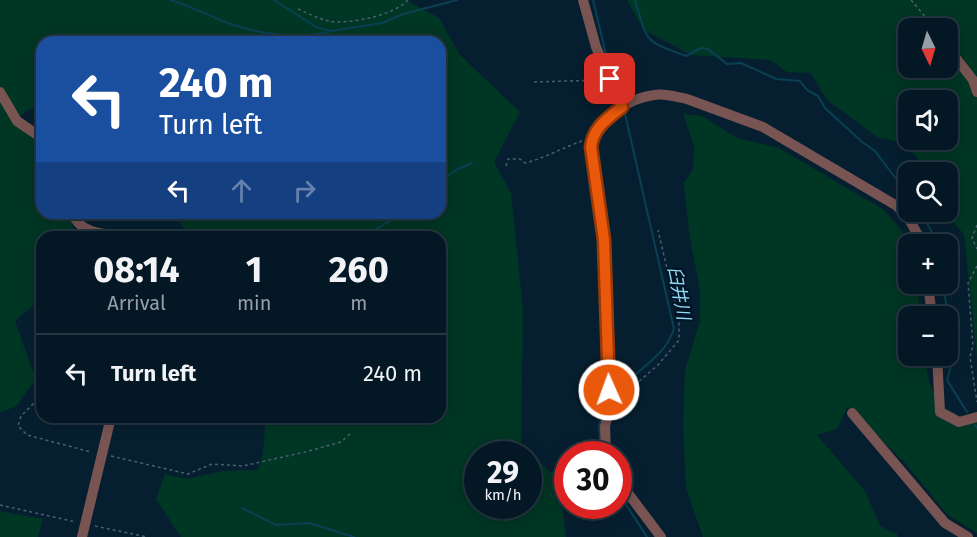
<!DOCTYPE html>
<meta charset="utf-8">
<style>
body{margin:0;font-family:"Fira Sans","Noto Sans JP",sans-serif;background:#122431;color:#f1f3f6;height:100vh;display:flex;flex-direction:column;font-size:22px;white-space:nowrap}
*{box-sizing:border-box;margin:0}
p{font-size:20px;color:#979fa6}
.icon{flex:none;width:33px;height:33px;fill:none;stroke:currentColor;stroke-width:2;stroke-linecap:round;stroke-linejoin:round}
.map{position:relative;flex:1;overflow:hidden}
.details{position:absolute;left:36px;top:231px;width:410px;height:192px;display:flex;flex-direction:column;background:#041724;border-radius:18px;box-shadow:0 3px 15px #0003,0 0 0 2px #253641}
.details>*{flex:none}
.guide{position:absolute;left:36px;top:36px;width:410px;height:183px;border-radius:18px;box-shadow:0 3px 15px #0003,0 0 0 2px #253641;background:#1a4fa0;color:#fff;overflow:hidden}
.needle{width:39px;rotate:175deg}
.fabs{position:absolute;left:898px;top:18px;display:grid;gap:12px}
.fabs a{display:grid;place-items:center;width:60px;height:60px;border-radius:12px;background:#041724;box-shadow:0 3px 15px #0003,0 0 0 2px #253641;font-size:30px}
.speed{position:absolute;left:464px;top:441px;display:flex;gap:12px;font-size:30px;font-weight:700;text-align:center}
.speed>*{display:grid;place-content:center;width:78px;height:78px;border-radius:50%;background:#041724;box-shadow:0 3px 15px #0003,0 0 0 2px #253641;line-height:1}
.speed small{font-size:15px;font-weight:400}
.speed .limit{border:9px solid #d22;background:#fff;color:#111}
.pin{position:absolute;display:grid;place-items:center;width:51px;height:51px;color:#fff;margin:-26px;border-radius:12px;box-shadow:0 3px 9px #0006}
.me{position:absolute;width:66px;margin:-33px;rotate:358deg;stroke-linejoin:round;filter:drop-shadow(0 0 4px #0008)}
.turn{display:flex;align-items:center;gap:21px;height:126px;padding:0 24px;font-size:27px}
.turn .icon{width:78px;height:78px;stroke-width:2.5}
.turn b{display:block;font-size:42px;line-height:51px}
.lanes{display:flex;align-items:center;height:57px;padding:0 24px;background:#0003;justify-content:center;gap:30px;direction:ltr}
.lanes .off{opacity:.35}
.eta{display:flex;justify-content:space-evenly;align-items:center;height:102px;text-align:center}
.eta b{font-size:36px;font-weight:700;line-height:42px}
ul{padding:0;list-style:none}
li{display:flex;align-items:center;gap:18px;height:78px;padding:0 24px;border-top:2px solid #253641}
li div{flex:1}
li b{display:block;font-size:22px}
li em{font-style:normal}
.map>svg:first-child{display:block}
.green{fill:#003624;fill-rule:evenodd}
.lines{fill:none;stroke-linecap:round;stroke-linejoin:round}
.stream{stroke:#094154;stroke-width:2}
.path{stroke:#4a5f6f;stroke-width:1.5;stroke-dasharray:3 3;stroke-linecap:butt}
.minor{stroke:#785553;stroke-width:10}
.route-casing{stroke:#983908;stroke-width:15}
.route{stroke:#ea580c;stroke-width:10}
.labels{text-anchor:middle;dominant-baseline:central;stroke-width:4.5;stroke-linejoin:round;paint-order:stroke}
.water-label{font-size:18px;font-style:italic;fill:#93d9f5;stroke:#001526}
</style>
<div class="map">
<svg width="977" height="537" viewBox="0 0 977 537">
<rect width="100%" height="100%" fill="#061f30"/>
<!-- green -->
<path class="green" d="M0 0H406L439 18 460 55 520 112 494 162 511 193 523 310 521 447 559 479 566 537H181L156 499 165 474 187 479 221 471 258 470 263 453 266 417H440V237H201L183 228 174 213H440V42H42V105L26 111 14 122 42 143V213H70L73 228 86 233 87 237H42V298L15 321 36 379 16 406 0 413ZM477 454H528V506H477Z
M627 0H977V357L964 235 946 212H948V172H929L904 143 877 137 827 100 811 73 787 72 770 60 691 55 643 29ZM909 28H948V68H909ZM909 100H948V140H909Z
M683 114 702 116 737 138 779 148 884 210 903 232 909 249V284H917L921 316H909V356H925C928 385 933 404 961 417L976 413 977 410V533L948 515 905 463 848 406 837 429 817 435 865 491 880 526 897 534 898 537H703L686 488 683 426 685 370 700 321V291L689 232 684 183 693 169 694 146Z
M0 511 43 519 38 537H0Z"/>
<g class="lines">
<!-- stream -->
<path class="stream" d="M170 0C191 6 211 17 231 24 261 35 299 39 329 32
M274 0 316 27 331 31 382 23 403 14 457 0
M593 0 608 63
M635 0C648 43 643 40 686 56L701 48 708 49 727 64 741 63 776 79 800 81 807 90 818 96 825 108 862 142 875 151 909 196
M279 42 289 36
M440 182 456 170 472 163
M920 212 939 244
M363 237 403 213
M942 284 956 349 947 380 967 412
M615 393C635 370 663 360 674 329L625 114
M975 425 977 428
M601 452 599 425 606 405
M618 492 647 537
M242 508 276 525 309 523 354 537"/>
<!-- path -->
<path class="path" d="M911 0 935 28
M298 9C308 13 318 19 329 21 348 25 395 15 408 0
M534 82 600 80
M506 166 508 159H520L525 163C545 158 562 148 582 141
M977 225 972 238 977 249
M977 266 968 283 973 346 970 357 977 402
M42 395 21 416 18 426 27 435 91 452
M621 397 658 365 679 340V320L658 230
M111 456 188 474 212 464 243 466 305 452 341 442 351 433
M0 505 76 522
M95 526 147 537"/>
<!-- minor -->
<path class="minor" d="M583 0 596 47 622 107
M955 57 973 80 977 92
M0 92 17 121 42 138
M73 213C79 235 108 234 127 237
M928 284 932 316
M937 356 940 412 959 422 977 417
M852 413 945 523 968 537
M606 454 605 426 611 405 604 240 591 147C593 120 629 98 654 95 664 93 677 97 687 99L763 127 897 206 909 219 923 244
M618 480 661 537
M82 537 111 417"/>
</g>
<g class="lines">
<!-- route casing -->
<g class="route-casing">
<path id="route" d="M609 390 604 240 591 147C593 128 608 118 622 107L610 79"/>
</g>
<!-- route -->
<use href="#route" class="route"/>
</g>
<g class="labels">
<!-- water labels -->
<g class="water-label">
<text transform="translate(679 293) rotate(79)">臼井川</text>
</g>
</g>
</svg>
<div class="fabs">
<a><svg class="needle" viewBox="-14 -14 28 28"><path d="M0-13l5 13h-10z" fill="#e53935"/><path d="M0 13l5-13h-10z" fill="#979fa6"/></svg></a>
<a><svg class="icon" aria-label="sound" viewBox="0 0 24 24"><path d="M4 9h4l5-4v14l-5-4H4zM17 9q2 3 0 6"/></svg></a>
<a><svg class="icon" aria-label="search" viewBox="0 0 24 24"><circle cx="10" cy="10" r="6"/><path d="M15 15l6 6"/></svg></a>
<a>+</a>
<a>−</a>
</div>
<div class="speed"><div>29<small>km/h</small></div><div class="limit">30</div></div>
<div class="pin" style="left:610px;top:79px;background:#d93025"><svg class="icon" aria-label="arrive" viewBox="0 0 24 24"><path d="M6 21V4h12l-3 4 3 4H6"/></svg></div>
<svg class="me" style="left:609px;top:390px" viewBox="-20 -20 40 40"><circle r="17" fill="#ea580c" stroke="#fff" stroke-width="3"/><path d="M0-11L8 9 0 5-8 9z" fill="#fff"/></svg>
<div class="guide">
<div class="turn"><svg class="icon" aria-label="left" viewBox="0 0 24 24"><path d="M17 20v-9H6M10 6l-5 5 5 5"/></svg><div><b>240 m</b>Turn left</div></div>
<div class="lanes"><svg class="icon" aria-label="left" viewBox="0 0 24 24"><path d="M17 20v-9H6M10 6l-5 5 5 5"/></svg><svg class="icon off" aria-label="ahead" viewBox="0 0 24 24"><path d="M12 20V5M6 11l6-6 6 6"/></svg><svg class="icon off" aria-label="right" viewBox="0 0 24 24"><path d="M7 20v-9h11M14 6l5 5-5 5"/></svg></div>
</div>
<section class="details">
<div class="eta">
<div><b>08:14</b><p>Arrival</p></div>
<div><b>1</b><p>min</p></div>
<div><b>260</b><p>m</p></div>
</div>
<ul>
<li><svg class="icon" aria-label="left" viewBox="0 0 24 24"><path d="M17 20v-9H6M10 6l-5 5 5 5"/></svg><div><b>Turn left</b></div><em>240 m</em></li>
</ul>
</section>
</div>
